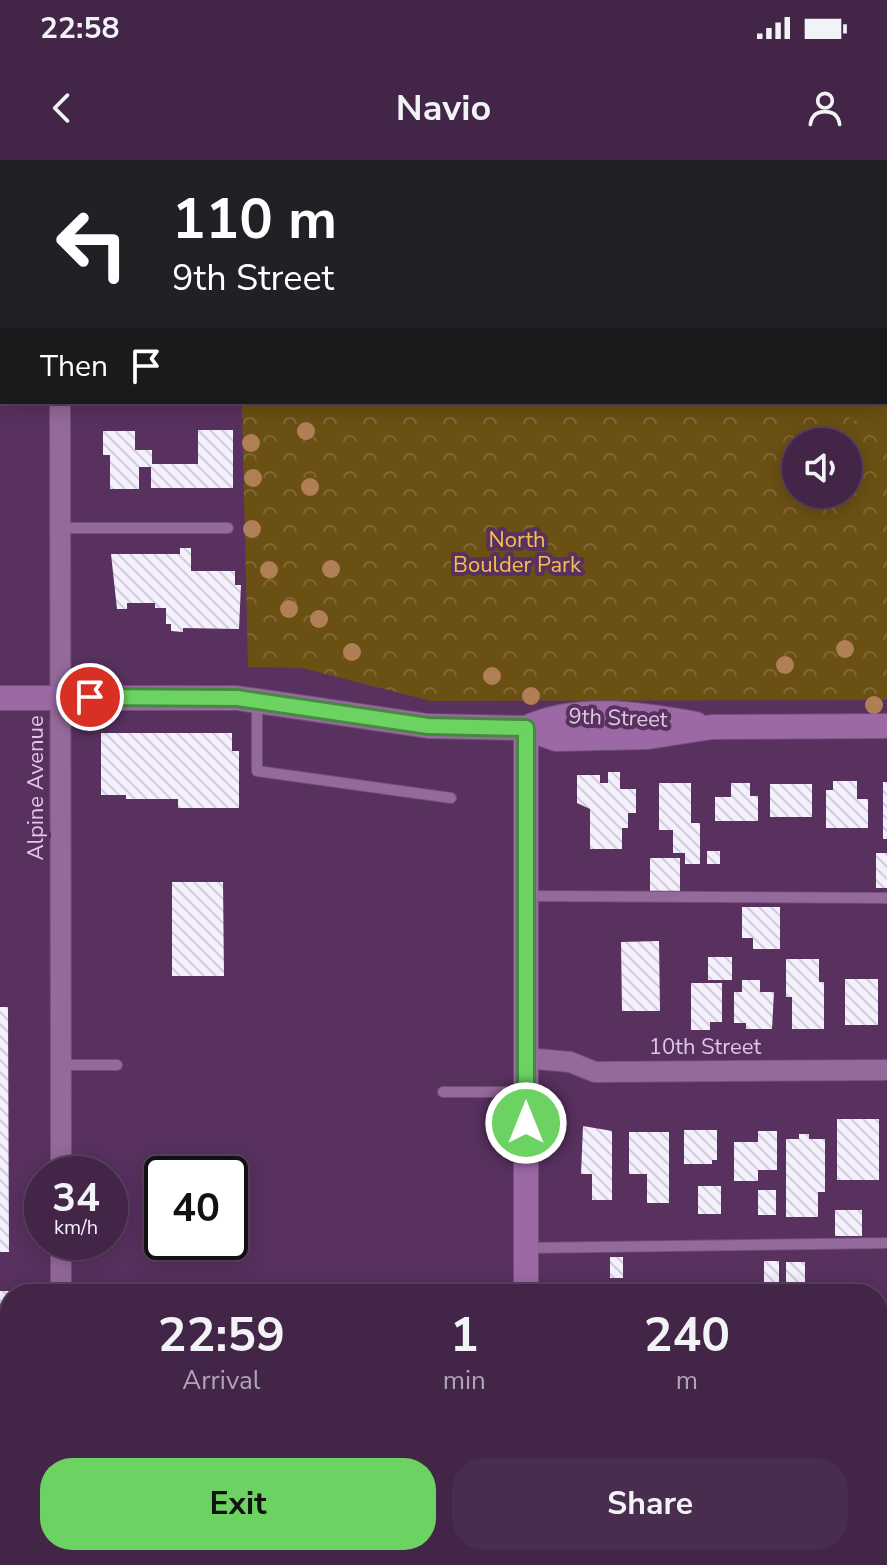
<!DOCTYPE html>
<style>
body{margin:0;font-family:"Nunito Sans",sans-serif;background:#492d4e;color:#f1f3f6;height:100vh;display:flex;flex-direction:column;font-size:30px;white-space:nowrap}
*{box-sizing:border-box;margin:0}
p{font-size:26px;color:#aea5b4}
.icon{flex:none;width:44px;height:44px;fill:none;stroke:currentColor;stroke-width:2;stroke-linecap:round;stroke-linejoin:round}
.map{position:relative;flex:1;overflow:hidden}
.panel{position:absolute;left:0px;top:1124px;width:888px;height:282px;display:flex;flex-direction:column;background:#422547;border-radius:32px 32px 0 0;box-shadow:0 4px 20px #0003,0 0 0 2px #5a4260}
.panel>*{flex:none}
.banner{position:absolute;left:0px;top:0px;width:888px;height:244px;box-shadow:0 4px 20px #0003,0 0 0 2px #5a4260;background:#202124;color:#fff;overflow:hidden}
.buttons{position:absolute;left:782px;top:268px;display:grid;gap:16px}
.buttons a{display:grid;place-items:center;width:80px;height:80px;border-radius:50%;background:#422547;box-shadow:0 4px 20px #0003,0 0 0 2px #5a4260;font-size:40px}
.speed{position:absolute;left:24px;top:996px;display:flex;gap:16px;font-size:40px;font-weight:700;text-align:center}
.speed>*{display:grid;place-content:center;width:104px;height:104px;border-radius:50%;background:#422547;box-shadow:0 4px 20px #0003,0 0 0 2px #5a4260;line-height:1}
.speed small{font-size:20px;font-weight:400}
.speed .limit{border:4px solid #111;border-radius:12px;background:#fff;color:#111}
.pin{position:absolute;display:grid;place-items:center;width:68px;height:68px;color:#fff;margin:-34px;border:4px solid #fff;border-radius:50%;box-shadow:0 2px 8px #0007}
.me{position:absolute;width:88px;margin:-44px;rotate:0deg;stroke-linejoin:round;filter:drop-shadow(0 0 6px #0008)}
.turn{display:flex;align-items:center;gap:28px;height:168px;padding:0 40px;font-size:36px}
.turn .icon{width:104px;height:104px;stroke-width:2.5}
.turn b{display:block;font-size:56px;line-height:68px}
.then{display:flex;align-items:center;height:76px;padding:0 40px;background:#0003;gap:16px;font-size:30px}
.eta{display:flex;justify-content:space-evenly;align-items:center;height:136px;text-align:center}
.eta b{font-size:48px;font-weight:700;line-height:56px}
.cta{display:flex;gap:16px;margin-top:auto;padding:16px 40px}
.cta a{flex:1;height:92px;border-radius:32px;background:#6cd362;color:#111;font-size:32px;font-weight:700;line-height:92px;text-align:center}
.cta a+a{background:#492d4e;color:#f1f3f6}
.status{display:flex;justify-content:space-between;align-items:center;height:56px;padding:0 40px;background:#422547;direction:ltr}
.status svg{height:22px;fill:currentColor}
header{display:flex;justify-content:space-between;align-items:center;height:104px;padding:0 40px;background:#422547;font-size:36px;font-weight:700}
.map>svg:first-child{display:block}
.park{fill:url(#park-crowns);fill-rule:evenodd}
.garden{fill:#6b5014}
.building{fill:url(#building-back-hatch)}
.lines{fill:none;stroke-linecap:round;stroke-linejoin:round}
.lane-casing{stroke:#715076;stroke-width:12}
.street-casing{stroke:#715076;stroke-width:22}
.secondary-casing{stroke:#715076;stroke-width:26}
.lane{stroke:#94699b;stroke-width:10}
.street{stroke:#94699b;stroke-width:20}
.secondary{stroke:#9c68a5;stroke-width:24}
.tree{fill:#b07f55}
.route-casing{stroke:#468940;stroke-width:20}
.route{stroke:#6cd362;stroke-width:14}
.labels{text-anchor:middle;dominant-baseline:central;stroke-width:8;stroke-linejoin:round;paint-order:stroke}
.park-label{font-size:22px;fill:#f8bf4c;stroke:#58315f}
.street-label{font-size:22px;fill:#dfc8e3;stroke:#58315f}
</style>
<div class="status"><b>22:58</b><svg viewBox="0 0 49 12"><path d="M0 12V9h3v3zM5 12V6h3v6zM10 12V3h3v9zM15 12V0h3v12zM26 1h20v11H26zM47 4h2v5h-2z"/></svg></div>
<header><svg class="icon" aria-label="back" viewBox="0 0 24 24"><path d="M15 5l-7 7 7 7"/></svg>Navio<svg class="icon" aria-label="person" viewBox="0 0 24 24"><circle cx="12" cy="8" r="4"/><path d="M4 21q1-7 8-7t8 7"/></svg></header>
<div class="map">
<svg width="887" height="1405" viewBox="0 0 887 1405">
<defs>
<pattern id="park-crowns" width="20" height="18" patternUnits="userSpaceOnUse" patternTransform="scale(2)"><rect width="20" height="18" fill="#6b5014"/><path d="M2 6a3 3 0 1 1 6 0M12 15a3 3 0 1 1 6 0" fill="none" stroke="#806836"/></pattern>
<pattern id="building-back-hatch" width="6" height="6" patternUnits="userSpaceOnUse" patternTransform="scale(2)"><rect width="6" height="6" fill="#f5f0fd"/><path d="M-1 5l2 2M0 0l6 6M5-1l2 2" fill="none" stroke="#d1ccd8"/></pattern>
</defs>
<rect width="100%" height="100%" fill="#58315f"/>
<!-- park -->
<path class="park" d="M887 47V540L431 541 302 508 248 507 242 242H886ZM796 282H848V334H796Z"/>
<!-- garden -->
<path class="garden" d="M887 66V267L852 260 832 242H886Z"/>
<!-- building -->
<path class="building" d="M198 270H233V328H151V307H139V329H110V295H103V271H135V290H152V304H198Z
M180 388H191V411H235V425H241L239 469 183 468V472L171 471V464H166V448H155V443H127V449H117L111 394H180Z
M101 573H232V591H239V648H178V639H126V635H101Z
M608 612H620V629H636V653H628V668H622V689H590V649L577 643V615H600V623H608Z
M833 621H857V639H868V668H826V630H833Z
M883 622H887V679H883Z
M659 623H691V663H700V704H685V693H673V670H659Z
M731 623H750V636H758V661H715V637H731Z
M770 624H812V657H770Z
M707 691H720V704H707Z
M876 693H887V728H876Z
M650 698H680V731H650Z
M172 722H223L224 816H172Z
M742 747H780V789H753V778H742Z
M659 781 660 851H622L621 782Z
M708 797H732V820H708Z
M786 799H819V822H824V869H792V837H786Z
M845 819H878V865H845Z
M742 820H760V832H774L772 869H746V863H734V832H742Z
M691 823H722V862H710V870H691Z
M0 847H8L9 1092H0Z
M837 959H879V1020H837Z
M583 966 612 971V1040H592V1014H581Z
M684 970H717V1000H712V1004H684Z
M758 971H777V1010H758V1021H734V982H758Z
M629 972H669V1043H647V1014H629Z
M799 974H809V979H825V1032H818V1057H786V979H799Z
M698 1026H721V1054H698Z
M758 1030H776V1055H758Z
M835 1050H862V1076H835Z
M610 1097H623V1118H610Z
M764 1101H779V1123H764Z
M786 1102H805V1128H786Z
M0 1131H19V1134H10V1168H0Z
M878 1166H887V1201H881V1191H878Z
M0 1253H10V1286H0Z
M878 1313H887V1384H879Z
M10 1319V1381H0V1320Z
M105 1396H273V1405H105Z
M649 1396H670V1405H649Z
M766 1396H789V1405H766Z"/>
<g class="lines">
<!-- lane casing -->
<g class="lane-casing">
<path id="lane" d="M886 31H887
M60 368H228
M257 541V611L451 638
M528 736 887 738
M61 905H117
M443 932H525
M526 1088 887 1083
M0 1405 22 1404"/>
</g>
<!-- street casing -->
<g class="street-casing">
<path id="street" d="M59 0V2
M264 2V0
M60 242 61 1014
M526 898 570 902 595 912 887 910
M61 1082V1134
M878 1256H887
M62 1396V1405"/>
</g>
<!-- secondary casing -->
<g class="secondary-casing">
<path id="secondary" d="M0 538H237L428 566 526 568 556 579 648 577 712 567 887 566
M526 568V1134
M526 568C576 544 642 554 696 564
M530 1396 531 1405"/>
</g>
<!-- lane -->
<use href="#lane" class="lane"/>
<!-- street -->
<use href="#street" class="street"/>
<!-- secondary -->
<use href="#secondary" class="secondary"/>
</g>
<!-- trees -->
<g class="tree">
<circle cx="306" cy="271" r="9"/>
<circle cx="251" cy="283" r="9"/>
<circle cx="253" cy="318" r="9"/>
<circle cx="310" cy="327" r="9"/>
<circle cx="252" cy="369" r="9"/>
<circle cx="331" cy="409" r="9"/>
<circle cx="269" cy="410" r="9"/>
<circle cx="289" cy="449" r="9"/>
<circle cx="319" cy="459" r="9"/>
<circle cx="845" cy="489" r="9"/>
<circle cx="352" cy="492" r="9"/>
<circle cx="785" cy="505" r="9"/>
<circle cx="492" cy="516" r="9"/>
<circle cx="531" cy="536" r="9"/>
<circle cx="874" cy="545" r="9"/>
</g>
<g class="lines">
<!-- route casing -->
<g class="route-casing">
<path id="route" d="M90 537 237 538 428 566 526 568V963"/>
</g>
<!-- route -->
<use href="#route" class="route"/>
</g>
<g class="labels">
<!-- park labels -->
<g class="park-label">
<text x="517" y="380">North<tspan x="517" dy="25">Boulder Park</tspan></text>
</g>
<!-- street labels -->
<g class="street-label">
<text transform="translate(618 558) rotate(2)">9th Street</text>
<text transform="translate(36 628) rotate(-90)">Alpine Avenue</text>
<text x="705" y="887">10th Street</text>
</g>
</g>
</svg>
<div class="buttons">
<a><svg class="icon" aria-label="sound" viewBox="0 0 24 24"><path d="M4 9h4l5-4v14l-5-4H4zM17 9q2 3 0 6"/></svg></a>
</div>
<div class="speed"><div>34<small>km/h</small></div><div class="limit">40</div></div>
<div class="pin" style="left:90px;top:537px;background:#d93025"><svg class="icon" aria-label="arrive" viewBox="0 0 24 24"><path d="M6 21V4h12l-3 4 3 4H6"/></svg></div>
<svg class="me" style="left:526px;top:963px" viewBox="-20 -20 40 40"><circle r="17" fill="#6cd362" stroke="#fff" stroke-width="3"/><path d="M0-11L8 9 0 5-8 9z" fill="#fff"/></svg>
<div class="banner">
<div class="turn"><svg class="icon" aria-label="left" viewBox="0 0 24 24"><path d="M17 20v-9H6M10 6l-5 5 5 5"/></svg><div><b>110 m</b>9th Street</div></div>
<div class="then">Then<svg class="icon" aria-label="arrive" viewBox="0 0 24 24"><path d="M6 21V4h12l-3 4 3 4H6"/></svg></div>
</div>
<section class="panel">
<div class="eta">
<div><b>22:59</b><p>Arrival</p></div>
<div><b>1</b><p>min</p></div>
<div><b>240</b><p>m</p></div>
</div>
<div class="cta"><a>Exit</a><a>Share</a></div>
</section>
</div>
